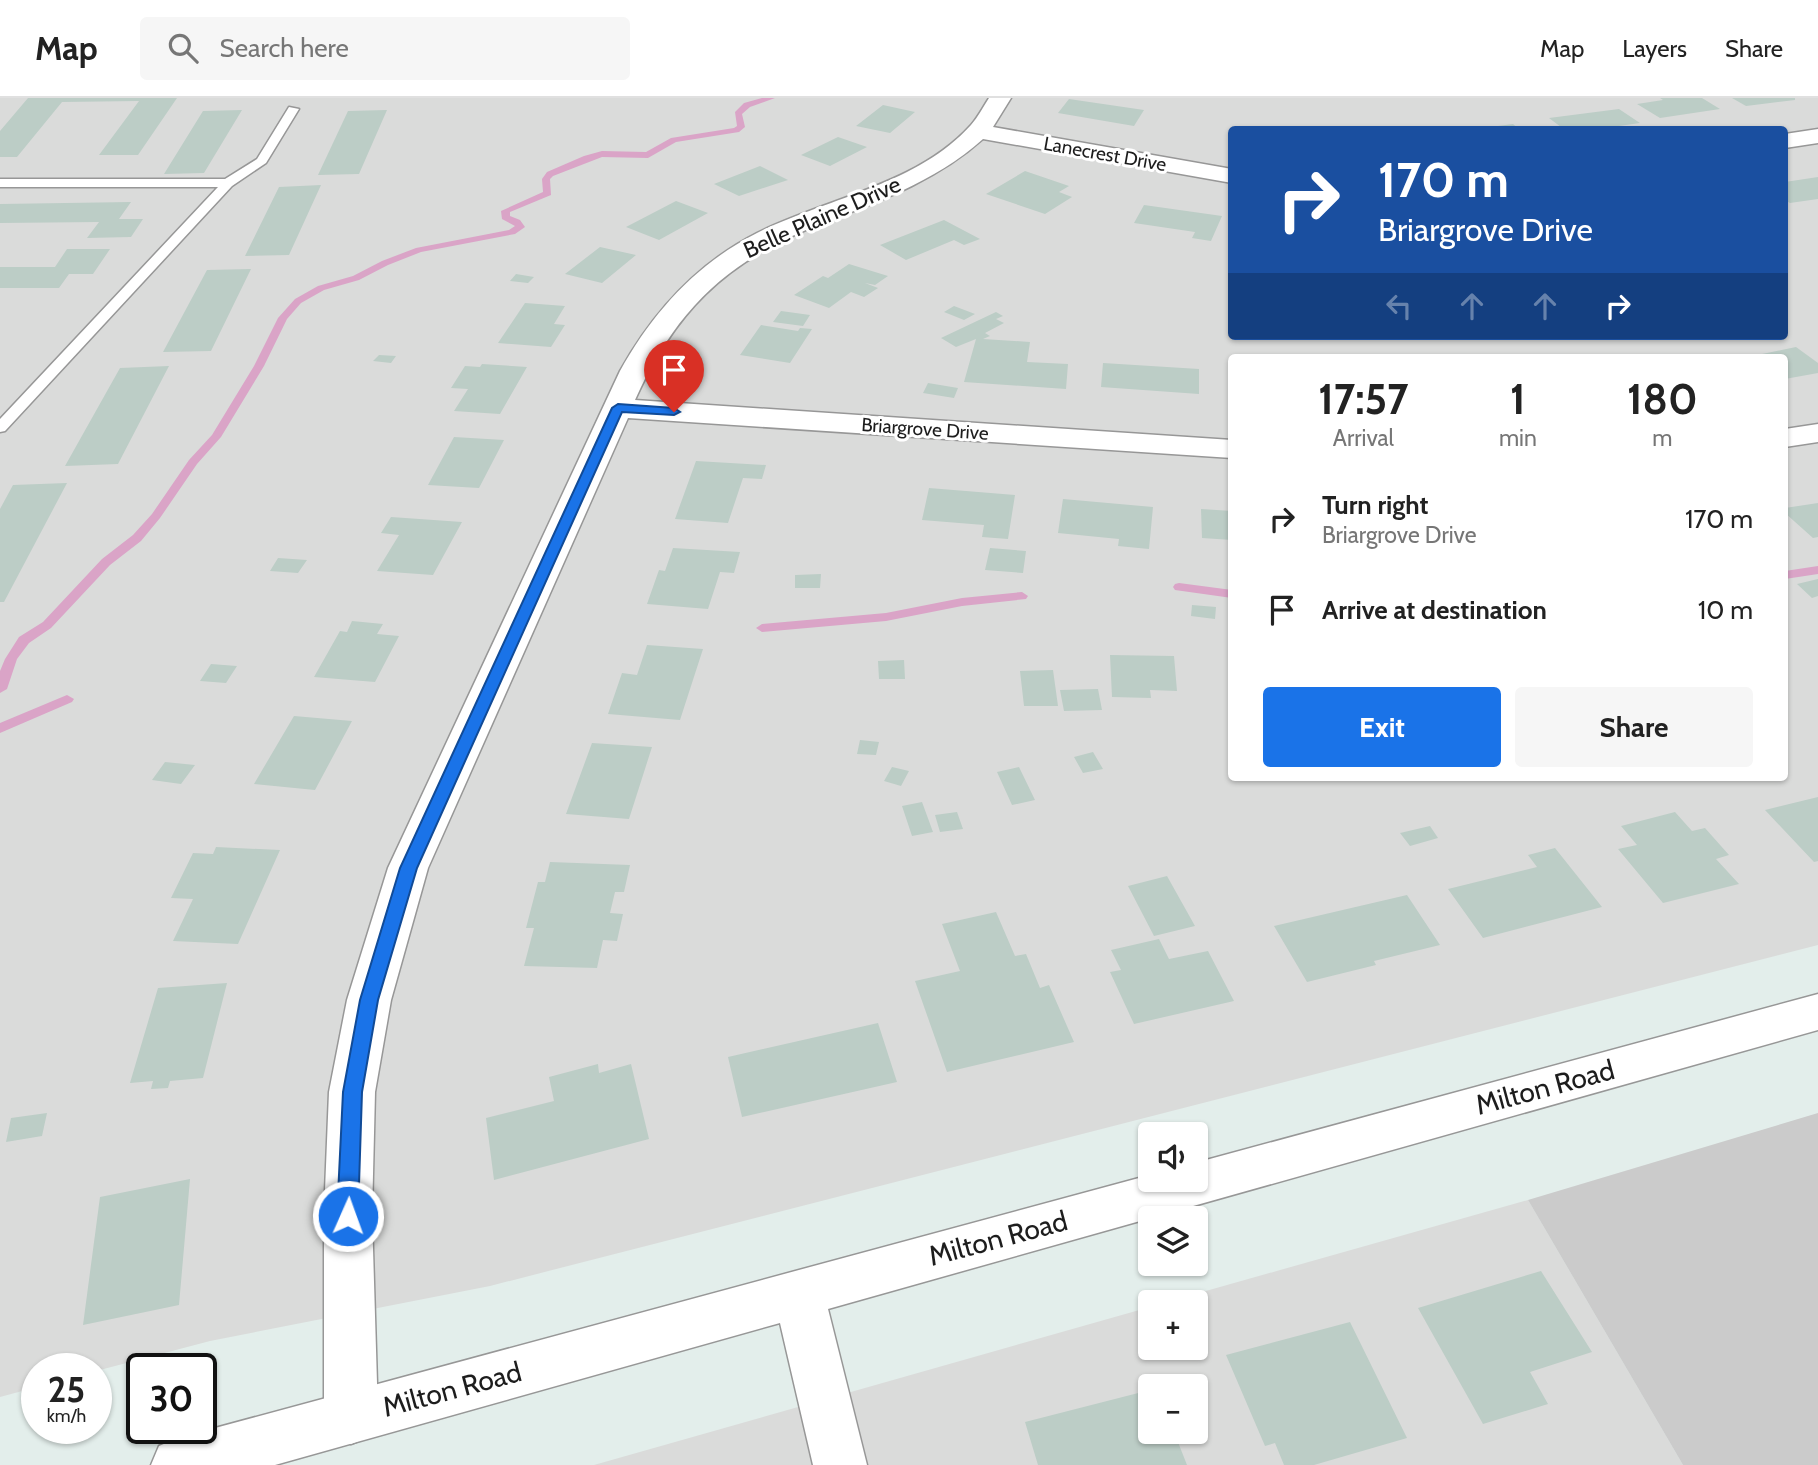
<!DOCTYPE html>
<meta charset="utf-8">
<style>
body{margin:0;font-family:Cabin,sans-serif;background:#f6f6f6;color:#222;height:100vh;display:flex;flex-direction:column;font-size:26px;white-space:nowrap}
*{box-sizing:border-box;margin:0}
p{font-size:23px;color:#767676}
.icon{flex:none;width:38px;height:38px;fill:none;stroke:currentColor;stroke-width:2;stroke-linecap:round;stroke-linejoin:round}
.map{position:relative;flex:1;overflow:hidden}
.panel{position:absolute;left:1228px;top:256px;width:560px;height:427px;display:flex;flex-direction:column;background:#fff;border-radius:7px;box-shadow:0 2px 5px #0004}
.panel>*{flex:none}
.hud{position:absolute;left:1228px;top:28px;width:560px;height:214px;border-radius:7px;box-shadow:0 2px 5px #0004;background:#1a4fa0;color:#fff;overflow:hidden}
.fabs{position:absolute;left:1138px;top:1024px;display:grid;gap:14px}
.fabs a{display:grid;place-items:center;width:70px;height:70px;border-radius:7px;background:#fff;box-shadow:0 2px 5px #0004;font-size:35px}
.speed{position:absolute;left:21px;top:1255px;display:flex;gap:14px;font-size:35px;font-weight:700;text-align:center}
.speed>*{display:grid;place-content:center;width:91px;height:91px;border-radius:50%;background:#fff;box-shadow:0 2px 5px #0004;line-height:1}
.speed small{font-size:18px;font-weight:400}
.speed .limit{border:4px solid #111;border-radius:10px;background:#fff;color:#111}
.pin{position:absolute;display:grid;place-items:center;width:60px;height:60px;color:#fff;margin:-72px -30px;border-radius:50% 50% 50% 0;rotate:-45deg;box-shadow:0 0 7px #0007}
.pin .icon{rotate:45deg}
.me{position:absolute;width:77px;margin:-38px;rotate:2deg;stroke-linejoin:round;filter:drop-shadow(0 0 5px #0008)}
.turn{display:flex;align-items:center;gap:24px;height:147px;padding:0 35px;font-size:32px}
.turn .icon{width:91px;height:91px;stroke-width:2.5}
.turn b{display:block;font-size:49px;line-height:60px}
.lanes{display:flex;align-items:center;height:66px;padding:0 35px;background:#0003;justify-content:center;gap:35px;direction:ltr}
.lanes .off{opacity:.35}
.eta{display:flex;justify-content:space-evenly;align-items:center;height:119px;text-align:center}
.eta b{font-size:42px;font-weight:800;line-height:49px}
.primary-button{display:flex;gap:14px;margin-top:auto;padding:14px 35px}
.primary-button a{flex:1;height:80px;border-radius:7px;background:#1a73e8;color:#fff;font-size:28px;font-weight:800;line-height:80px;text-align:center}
.primary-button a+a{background:#f6f6f6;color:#222}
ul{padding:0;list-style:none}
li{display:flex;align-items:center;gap:21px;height:91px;padding:0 35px}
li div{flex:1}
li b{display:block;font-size:26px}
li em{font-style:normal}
header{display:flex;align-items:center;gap:42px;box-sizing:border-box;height:98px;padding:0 35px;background:#fff;border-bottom:2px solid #e0e0e0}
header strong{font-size:33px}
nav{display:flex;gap:38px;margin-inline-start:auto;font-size:24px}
.search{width:490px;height:63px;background:#f6f6f6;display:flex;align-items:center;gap:18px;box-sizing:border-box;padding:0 24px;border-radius:7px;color:#767676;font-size:26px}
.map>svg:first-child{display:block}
.residential{fill:#dadbda;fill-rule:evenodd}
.religious{fill:#cbcbcb}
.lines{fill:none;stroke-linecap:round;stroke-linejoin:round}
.stream{fill:#daa4c7;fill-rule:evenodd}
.building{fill:#bccdc6}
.service-casing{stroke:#979797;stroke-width:3}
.minor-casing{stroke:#979797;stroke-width:3}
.tertiary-casing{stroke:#979797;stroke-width:3}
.service{fill:#fff;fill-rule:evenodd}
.minor{fill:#fff;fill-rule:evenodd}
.tertiary{fill:#fff;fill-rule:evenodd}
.route{fill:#1a73e8;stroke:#114b97;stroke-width:2}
.labels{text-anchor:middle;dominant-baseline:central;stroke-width:6;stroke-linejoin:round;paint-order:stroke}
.far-street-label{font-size:19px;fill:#1d1d1d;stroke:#fff}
.street-label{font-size:23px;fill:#1d1d1d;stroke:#fff}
.near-street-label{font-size:28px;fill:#1d1d1d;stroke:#fff}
</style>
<header>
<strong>Map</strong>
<div class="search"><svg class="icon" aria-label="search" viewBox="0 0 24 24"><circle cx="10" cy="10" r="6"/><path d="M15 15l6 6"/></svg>Search here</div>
<nav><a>Map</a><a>Layers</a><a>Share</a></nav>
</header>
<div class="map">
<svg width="1818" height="1367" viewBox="0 0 1818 1367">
<rect width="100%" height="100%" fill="#e3eeeb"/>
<!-- residential -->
<path class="residential" d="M0 0H1818V847L490 1188 210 1243 96 1273V1270H37V1289L0 1299ZM1232 32H1785V238H1232ZM1232 259H1785V679H1232Z
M1528 1102 1683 1367H594L1150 1209V1250H1195V1204H1167ZM1150 1288H1195V1334H1150Z"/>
<!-- religious -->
<path class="religious" d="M1818 1015V1367H1683L1528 1102Z"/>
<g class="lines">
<!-- stream -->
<path class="stream" d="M762 0H775L750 9 742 16 745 29 739 34 676 44 648 60 602 59 553 78 550 81 551 97 510 114V118L520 122 525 129 515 136 421 154 388 167 359 182 324 192 301 205 287 221 264 268 221 339 197 366 160 420 141 443 110 467 51 530 29 545 17 561 7 591 0 595V573L5 561 19 539 43 524 102 461 133 437 152 416 189 362 212 337 254 268 278 220 295 201 318 188 353 178 382 163 416 150 509 132 515 128 502 121 501 113 543 94 542 81 547 74 584 58 602 53 646 54 671 40 734 30 737 28 735 14 744 5Z
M1818 468V476L1785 481V473Z
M1179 485 1232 492V500L1175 492 1173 489 1175 486Z
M1022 494 1028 498 1026 501 962 508 886 523 762 534 756 530 762 526 886 515 962 500Z
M67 597 74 601 72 604 0 635V625Z"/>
</g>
<!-- building -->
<path class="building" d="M28 0H177L138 57H99L139 3 62 4 17 59H0V33Z
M1660 0H1702L1720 11 1660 20 1637 6 1663 2Z
M1732 0H1795V2L1746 8Z
M1069 1 1144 12 1134 28 1058 15Z
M883 7 915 14 890 35 856 28Z
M1619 11 1640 25 1605 30 1607 32H1565L1549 20Z
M242 12 204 75 164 76 203 13Z
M387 12 359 76 318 77 348 13Z
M1513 26 1520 32H1483V30Z
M838 39 867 49 830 68 801 57Z
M760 68 788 82 739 98 714 86Z
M1025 73 1069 88 1059 94 1072 99 1045 116 986 96Z
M1818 79V101L1790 105 1785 102V84Z
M321 87 289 157 245 158 279 89Z
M676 103 708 115 659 142 626 129Z
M131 104 119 121H143L131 139 87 140 99 124 0 125V106Z
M1144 107 1222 118 1211 143 1192 140 1195 134 1134 125Z
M944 122 980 141 964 147 954 142 906 162 880 147Z
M600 149 636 157 602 185 565 176Z
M67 151H110L93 176H69L59 190H0V169H55Z
M849 166 888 178 875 187 865 185 878 190 864 199 851 194 829 210 794 197 823 178 828 180Z
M251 171 211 253 163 254 207 172Z
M516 176 534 179 528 185 510 183Z
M525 205 565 208 554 226 565 227 551 249 498 245Z
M954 208 975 216 964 222 944 214Z
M781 213 810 217 803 228 773 224Z
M996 214 1003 218 996 221 1004 225 985 235 990 238 983 241 1030 244 1027 264 1068 266 1066 291 964 284 976 241 956 249 941 240Z
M761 227 798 233 800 230 812 231 790 265 740 257Z
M1796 249 1818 265V275L1785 281V259H1748Z
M379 257 396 258 391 265 373 263Z
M1103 265 1199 271V296L1101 289Z
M482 266 527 269 500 316 454 313 468 291 451 290 465 268 480 269Z
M169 268 118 366 65 368 120 270Z
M928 285 958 290 954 300 923 295Z
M454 339 504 342 479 390 428 387Z
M696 363 766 367 762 381 743 380 728 425 675 421Z
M67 385 4 504H0V411L13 387Z
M929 390 1015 397 1008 441 982 439 984 427 922 422Z
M1063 401 1153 409 1149 451 1118 448 1119 441 1058 435Z
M1818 405V439L1813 440 1785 415V410Z
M1201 411 1232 413V442L1202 440Z
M391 419 462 424 433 477 377 473 399 437 381 435Z
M673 450 740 454 734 475 720 474 708 511 647 506 659 472 665 473Z
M990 450 1026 453 1023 475 985 472Z
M278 460 307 462 298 475 270 473Z
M821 476 820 490H795V477Z
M1818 481V498L1812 500 1797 486Z
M1192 507 1216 509 1215 521 1191 518Z
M352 523 383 526 377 536 399 538 375 584 314 579 340 533 347 534Z
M647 547 703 551 680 622 608 616 622 575 637 577Z
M1110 557 1174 558 1177 593 1150 592 1151 600 1112 599Z
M904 562 905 581H879L878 563Z
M211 566 237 568 226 585 200 583Z
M1053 572 1058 608H1024L1020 573Z
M1098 591 1102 612 1064 613 1060 592Z
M294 618 352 623 315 692 254 686Z
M860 642 879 644 876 657 857 656Z
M592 645 652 649 629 721 566 716Z
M1093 654 1103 671 1083 675 1074 659Z
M165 664 195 667 181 686 152 682Z
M892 669 909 673 901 688 884 683Z
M1019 669 1035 702 1012 707 997 674Z
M1818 699V763L1814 764 1765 712Z
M922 704 933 734 912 738 902 708Z
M957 714 963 731 940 734 935 717Z
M1675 714 1692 733 1705 730 1729 757 1716 761 1739 786 1663 805 1618 751 1637 747 1621 728Z
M1430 728 1438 740 1410 748 1400 735Z
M216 749 280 752 238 846 173 843 193 801 171 800 193 755 213 756Z
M1555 750 1602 809 1483 840 1448 791 1537 769 1528 757Z
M550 764 630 767 624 794H615L610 815 623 816 617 843 603 842 597 870 524 868 534 830H526L538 784H545Z
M1167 778 1195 828 1154 838 1128 788Z
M1407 797 1440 847 1374 863 1376 867 1307 884 1274 828Z
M996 814 1015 858 1026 856 1040 890 1049 887 1074 944 947 974 915 883 960 873 942 826Z
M1159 841 1169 861 1208 853 1234 903 1134 926 1110 874 1121 872 1111 852Z
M227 885 203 980 170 983 168 990 151 991 153 983 130 985 158 890Z
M878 925 897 984 742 1019 728 959Z
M598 966 599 975 631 966 649 1041 494 1082 486 1020 554 1003 549 979Z
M47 1015 42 1038 6 1044 11 1020Z
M190 1081 179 1207 83 1227 100 1099Z
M1541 1173 1592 1254 1530 1274 1548 1306 1483 1326 1418 1210Z
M1350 1224 1407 1340 1314 1367H1284L1275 1345 1265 1348 1226 1257Z
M1150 1292V1334H1174L1187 1367H1038L1025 1324Z"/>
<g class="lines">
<!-- service casing -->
<g class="service-casing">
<path id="service" d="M289 9 299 11 266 65 232 88 5 333 0 334V321L218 89H0V81H225L257 61Z"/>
</g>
<!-- minor casing -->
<g class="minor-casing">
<path id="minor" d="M989 0H1011L993 29 1232 71V85L983 41C934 85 874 105 813 129 724 165 674 215 635 302L1232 342V360L628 320 428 770 391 902 375 994 372 1117 378 1319 370 1338 351 1346 332 1338 324 1319V1117L329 994 347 902 388 770 620 273C653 214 696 166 757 135 827 100 917 87 971 27 978 19 983 9 989 0Z
M1818 31V45L1785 50V36Z
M1818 326V344L1785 349V331Z"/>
</g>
<!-- tertiary casing -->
<g class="tertiary-casing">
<path id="tertiary" d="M1818 896V932L828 1211 867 1367H813L780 1225 275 1367H151L159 1348 178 1340 1150 1077V1082H1195V1065Z"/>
</g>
<!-- service -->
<use href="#service" class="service"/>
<!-- minor -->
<use href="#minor" class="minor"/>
<!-- tertiary -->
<use href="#tertiary" class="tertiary"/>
</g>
<!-- route -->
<path class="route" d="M618 306 674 310 680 314 674 317 622 314 417 770 378 902 362 994 358 1118 355 1124 348 1127 340 1124 337 1118 343 994 360 902 400 770 612 310Z"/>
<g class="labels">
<!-- far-street labels -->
<g class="far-street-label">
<text transform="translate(1105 56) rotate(10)">Lanecrest Drive</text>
<text transform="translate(925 331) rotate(4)">Briargrove Drive</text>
</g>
<!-- street labels -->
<g class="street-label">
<text transform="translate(822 119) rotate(-24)">Belle Plaine Drive</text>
</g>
<!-- near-street labels -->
<g class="near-street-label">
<text transform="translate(1545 989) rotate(-15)">Milton Road</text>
<text transform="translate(998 1140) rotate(-15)">Milton Road</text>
<text transform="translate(452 1291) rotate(-15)">Milton Road</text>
</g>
</g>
</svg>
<div class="fabs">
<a><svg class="icon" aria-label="sound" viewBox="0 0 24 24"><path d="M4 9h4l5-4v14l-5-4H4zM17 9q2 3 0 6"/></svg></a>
<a><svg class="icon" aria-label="layers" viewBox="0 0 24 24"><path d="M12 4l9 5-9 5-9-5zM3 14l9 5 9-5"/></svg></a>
<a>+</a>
<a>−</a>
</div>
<div class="speed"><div>25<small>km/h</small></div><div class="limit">30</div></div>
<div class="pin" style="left:674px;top:314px;background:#d93025"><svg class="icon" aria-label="arrive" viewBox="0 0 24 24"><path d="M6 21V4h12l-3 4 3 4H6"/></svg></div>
<svg class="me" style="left:348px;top:1118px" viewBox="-20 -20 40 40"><circle r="17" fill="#1a73e8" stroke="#fff" stroke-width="3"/><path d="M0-11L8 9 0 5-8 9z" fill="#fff"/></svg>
<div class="hud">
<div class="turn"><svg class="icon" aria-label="right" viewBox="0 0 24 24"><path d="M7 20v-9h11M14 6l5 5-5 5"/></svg><div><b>170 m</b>Briargrove Drive</div></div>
<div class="lanes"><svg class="icon off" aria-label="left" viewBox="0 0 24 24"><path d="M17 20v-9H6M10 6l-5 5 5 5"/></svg><svg class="icon off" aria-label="ahead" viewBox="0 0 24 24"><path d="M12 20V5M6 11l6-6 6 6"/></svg><svg class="icon off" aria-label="ahead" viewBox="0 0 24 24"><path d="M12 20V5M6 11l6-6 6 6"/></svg><svg class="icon" aria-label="right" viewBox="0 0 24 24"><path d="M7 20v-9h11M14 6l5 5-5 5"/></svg></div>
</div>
<section class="panel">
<div class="eta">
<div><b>17:57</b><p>Arrival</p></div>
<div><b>1</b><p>min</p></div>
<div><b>180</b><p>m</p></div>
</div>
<ul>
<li><svg class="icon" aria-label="right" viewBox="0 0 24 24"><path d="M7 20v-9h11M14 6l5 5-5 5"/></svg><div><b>Turn right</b><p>Briargrove Drive</p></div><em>170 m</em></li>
<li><svg class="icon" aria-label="arrive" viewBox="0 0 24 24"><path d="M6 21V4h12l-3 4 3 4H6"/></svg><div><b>Arrive at destination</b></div><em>10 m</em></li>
</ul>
<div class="primary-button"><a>Exit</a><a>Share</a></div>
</section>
</div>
